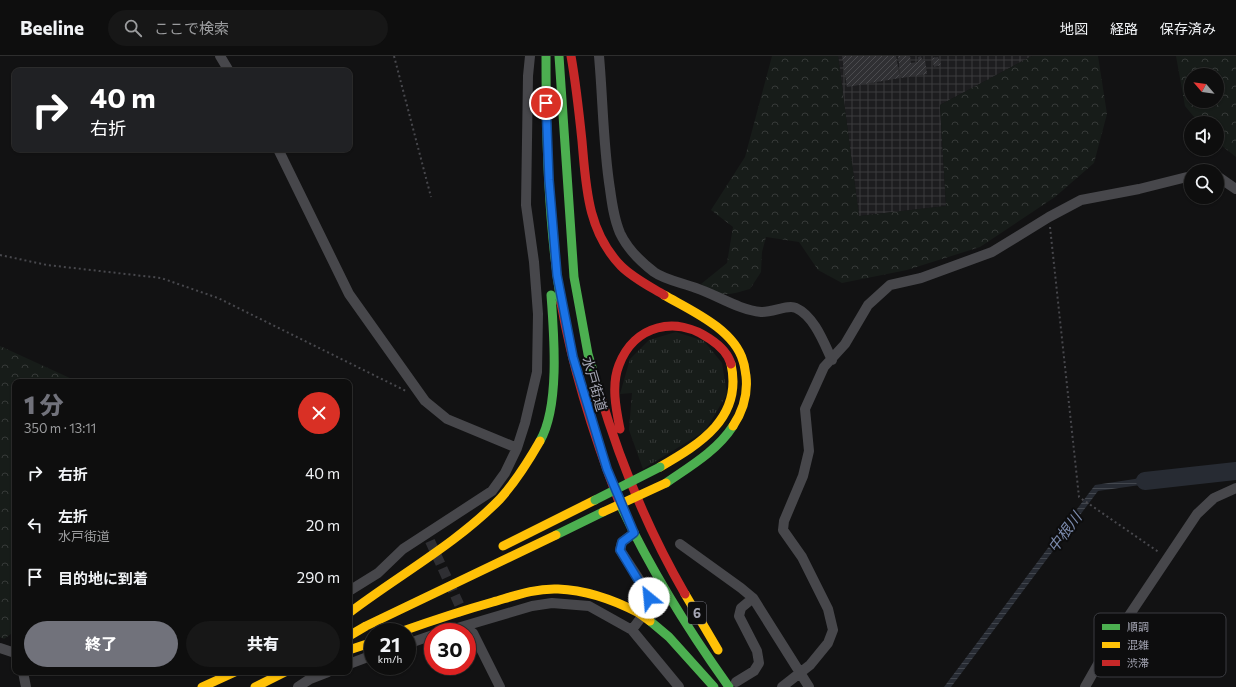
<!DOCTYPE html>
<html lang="ja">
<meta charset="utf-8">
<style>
body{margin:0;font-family:Commissioner,"Noto Sans JP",sans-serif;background:#171717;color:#f1f3f6;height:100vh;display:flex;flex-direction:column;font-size:15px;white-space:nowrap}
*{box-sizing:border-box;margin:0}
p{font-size:13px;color:#9b9c9e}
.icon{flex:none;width:22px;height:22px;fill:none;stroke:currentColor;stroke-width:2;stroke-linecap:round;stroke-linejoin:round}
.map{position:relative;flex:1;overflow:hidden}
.panel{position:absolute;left:12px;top:323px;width:340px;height:296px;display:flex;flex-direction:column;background:#0e0e0e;border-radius:8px;box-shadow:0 1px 3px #0004,0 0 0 1px #2e2e2e}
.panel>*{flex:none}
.banner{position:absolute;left:12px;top:12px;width:340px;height:84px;border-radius:8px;box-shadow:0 1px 3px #0004,0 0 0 1px #2e2e2e;background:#202124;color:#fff;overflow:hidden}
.needle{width:26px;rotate:298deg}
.controls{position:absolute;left:1184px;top:12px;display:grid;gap:8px}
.controls a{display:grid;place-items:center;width:40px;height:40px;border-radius:50%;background:#0e0e0e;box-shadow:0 1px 3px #0004,0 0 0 1px #2e2e2e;font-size:20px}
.speed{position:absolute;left:364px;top:567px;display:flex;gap:8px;font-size:20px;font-weight:700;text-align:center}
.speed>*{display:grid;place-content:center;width:52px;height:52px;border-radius:50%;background:#0e0e0e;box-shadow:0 1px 3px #0004,0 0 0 1px #2e2e2e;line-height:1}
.speed small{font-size:10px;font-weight:400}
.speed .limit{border:6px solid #d22;background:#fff;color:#111}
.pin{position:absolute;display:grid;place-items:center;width:34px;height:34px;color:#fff;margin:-17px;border:2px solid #fff;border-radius:50%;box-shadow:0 1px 4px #0007}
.me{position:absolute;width:44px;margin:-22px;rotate:332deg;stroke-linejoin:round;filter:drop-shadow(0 0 3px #0008)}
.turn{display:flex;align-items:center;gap:14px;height:84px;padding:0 12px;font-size:18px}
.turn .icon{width:52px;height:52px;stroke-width:2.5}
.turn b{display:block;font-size:28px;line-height:34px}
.round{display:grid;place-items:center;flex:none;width:42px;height:42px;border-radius:21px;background:#171717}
.summary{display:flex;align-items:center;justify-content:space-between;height:68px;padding:0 12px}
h1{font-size:24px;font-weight:800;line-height:30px;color:#71727b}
.primary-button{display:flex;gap:8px;margin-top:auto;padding:8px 12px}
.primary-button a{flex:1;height:46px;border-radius:24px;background:#71727b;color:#fff;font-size:16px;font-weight:800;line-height:46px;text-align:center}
.primary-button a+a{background:#171717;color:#f1f3f6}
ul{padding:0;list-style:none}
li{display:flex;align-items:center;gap:12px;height:52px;padding:0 12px}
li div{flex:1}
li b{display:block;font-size:15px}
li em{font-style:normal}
header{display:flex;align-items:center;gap:24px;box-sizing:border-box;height:56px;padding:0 20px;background:#0e0e0e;border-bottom:1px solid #2e2e2e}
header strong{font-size:19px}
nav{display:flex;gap:22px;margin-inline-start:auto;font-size:14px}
.search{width:280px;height:36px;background:#171717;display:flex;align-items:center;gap:10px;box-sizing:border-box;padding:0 14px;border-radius:22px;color:#9b9c9e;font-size:15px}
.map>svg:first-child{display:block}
.industrial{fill:url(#industrial-grid)}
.grass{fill:url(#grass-tufts)}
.forest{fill:url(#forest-crowns);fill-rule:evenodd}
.water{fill:url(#water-rules)}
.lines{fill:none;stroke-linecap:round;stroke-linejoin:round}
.river{stroke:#272b33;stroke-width:18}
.building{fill:url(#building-hatch)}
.street-tunnel{stroke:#2f2f33;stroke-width:10;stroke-dasharray:10 5;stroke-linecap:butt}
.path{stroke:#48484d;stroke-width:2;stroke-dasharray:2 3;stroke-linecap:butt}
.street{stroke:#47474b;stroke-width:10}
.fast{stroke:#4caf50;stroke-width:9}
.slow{stroke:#ffc107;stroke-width:9}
.jam{stroke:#c62828;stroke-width:9}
.fast-bridge{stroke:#4caf50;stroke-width:9}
.slow-bridge{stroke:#ffc107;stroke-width:9}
.route-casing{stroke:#114b97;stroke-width:10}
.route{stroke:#1a73e8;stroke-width:7}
.labels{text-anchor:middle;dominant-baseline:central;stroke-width:4;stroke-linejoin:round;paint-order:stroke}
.shield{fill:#0d0d0e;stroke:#777782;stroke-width:1}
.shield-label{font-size:13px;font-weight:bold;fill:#a4a5b3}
.street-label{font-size:14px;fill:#a4a5b3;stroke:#0d0d0e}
.water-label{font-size:15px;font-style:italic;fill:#7c8bad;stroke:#0d0d0e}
.key{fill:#0d0d0e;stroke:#3a3b40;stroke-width:1}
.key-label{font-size:11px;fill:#a4a5b3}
</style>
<header>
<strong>Beeline</strong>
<div class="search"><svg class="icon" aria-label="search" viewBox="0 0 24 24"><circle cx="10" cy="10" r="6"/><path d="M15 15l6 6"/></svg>ここで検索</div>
<nav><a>地図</a><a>経路</a><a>保存済み</a></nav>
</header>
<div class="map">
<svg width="1236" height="631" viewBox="0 0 1236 631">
<defs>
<pattern id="industrial-grid" width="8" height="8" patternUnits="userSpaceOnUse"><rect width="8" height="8" fill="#1d1d1f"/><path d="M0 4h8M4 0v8" fill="none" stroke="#3b3b3d"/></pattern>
<pattern id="grass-tufts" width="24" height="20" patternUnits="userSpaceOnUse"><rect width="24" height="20" fill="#171c19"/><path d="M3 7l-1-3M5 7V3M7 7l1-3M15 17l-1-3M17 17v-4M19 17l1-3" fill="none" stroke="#363a38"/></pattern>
<pattern id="forest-crowns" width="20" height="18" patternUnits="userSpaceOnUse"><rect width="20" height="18" fill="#171c19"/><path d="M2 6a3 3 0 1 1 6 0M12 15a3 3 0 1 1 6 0" fill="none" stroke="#363a38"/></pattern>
<pattern id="water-rules" width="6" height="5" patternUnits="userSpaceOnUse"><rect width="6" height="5" fill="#272b33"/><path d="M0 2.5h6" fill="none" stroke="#43474e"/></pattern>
<pattern id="building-hatch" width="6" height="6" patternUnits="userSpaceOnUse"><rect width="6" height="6" fill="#303033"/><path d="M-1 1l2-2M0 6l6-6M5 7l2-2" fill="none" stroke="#4b4b4e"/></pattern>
</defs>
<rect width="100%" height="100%" fill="#121213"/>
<!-- industrial -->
<path class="industrial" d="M838 0H1032L940 49 946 150 859 160Z"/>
<!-- grass -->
<path class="grass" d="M676 276 704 285 722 307 727 338 705 375 643 413 629 374 632 337 620 338 630 303 649 284Z"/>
<!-- forest -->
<path class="forest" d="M772 0H838L859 160 946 150 940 49 1032 0H1098L1107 58 1094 107 1055 141 980 191 907 214 842 227 818 214 799 186 766 181 762 196 761 216 750 233C726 240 722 241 701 228L727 207 733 171 711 154 745 101Z
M1176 0H1236V101L1217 86V67H1199L1185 50ZM1191 19H1217V45H1191Z
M0 290 72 323 74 326H15V575L4 583 0 581Z"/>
<!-- water -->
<path class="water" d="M1168 418V425L1098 435 951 631H944L1095 429Z"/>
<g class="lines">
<!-- river -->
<path class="river" d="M1145 425 1236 415"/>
</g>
<!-- building -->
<path class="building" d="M842 0H896L900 22 847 31Z
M898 0H910L911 7 918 6V1L921 0 922 4H925L927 18 901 22Z
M938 1 941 9 934 11 932 2Z"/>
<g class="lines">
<!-- street-tunnel -->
<path class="street-tunnel" d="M430 485 464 559"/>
<!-- path -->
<path class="path" d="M394 0 431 141
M1050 171 1079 441 1160 497
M0 199 47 209 161 222 218 242 406 335"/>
<!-- street -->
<path class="street" d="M220 0 229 15
M599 0C603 44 603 89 610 133 612 148 614 163 620 177 627 192 641 206 654 216 665 224 683 227 696 232 717 239 739 254 761 256 772 257 788 248 796 252 814 260 824 287 832 304
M278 93 349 238 425 345 447 363 517 392
M1217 120 1236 133
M680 488 741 532 753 542 809 631
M349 535 378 517 403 493 492 435 505 417 517 392 525 367 537 316 538 258 534 206 526 149 528 20 530 0
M632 574C640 562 651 553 648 537L620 494 622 486 634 477
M444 576 532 550 552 547 589 550 632 574 679 631
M473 577 500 631
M407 588 433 579
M0 592 15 597
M349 608 373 599
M23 616 26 631
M736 626 754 615 759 607 757 595 739 560 741 552 753 542
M298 631 310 623 328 616
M782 631 810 609 828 587 833 574 828 553 802 501 783 474 784 465 803 420 809 395 805 353 824 311 845 288 868 249 890 229 921 222 992 196 1049 161 1081 144 1139 133 1191 120
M1085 631 1106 594 1197 458 1214 442 1236 432"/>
<!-- fast -->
<path class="fast" d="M546 0C546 83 548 165 561 247
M559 0 574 221 588 298 599 335
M540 385C560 350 554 279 551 239
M666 427C689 411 717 395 733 370
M619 446C650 513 686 571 729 631
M556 479 603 456
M650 565 669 581 714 631"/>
<!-- slow -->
<path class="slow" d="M664 239C690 254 734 273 743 305 745 310 745 315 746 320 748 338 743 355 733 370
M660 411C700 388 743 362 731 308
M503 490 595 444
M685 538 718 594
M349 557C399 519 456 488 500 443 516 425 528 406 540 385
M400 576C431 565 461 555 493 546 514 540 535 532 558 533 587 534 614 544 639 557
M349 580 366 570 556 479
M349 594 373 586
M202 631 235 616
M255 631 285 616"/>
<!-- jam -->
<path class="jam" d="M571 0C576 28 579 56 582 85 586 130 587 175 621 210 633 222 649 230 664 239
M561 247C573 315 594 381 619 446
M599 335C620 406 648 474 685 538
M620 373C616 353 611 329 619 309 634 269 676 259 710 283 719 289 728 297 731 308"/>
<!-- fast-bridge -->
<path class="fast-bridge" d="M595 444 660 411"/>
<!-- slow-bridge -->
<path class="slow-bridge" d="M603 456 666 427
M639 557 650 565"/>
</g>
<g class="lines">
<!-- route casing -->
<g class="route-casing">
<path id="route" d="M546 47 549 124 557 219 573 301 607 413 634 477 622 486 620 494 649 542"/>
</g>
<!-- route -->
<use href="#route" class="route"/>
</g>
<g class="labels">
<!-- shield labels -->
<rect class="shield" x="688" y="546" width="18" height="22" rx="3"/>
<g class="shield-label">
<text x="697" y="557">6</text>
</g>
<!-- street labels -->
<g class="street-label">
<text transform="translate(595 328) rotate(74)">水戸街道</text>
</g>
<!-- water labels -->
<g class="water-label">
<text transform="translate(1064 476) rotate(-53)">中根川</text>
</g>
</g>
<!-- legend -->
<rect x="1094" y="557" width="132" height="64" rx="6" class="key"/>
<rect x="1102" y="568" width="18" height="6" fill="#4caf50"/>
<rect x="1102" y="586" width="18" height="6" fill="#ffc107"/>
<rect x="1102" y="604" width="18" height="6" fill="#c62828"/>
<g class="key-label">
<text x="1127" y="575">順調</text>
<text x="1127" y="593">混雑</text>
<text x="1127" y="611">渋滞</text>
</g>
</svg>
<div class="controls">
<a><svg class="needle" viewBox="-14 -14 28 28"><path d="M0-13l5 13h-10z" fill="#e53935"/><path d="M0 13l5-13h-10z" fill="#9b9c9e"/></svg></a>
<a><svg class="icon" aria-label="sound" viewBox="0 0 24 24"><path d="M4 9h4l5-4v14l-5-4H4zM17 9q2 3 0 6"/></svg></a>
<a><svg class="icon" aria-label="search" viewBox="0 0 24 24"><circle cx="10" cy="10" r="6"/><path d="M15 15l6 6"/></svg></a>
</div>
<div class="speed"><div>21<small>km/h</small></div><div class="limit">30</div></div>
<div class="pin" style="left:546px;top:47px;background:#d93025"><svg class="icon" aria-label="arrive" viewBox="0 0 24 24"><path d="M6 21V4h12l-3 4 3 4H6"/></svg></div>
<svg class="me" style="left:649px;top:542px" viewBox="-20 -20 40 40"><circle r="19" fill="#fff"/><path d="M0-13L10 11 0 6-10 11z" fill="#1a73e8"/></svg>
<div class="banner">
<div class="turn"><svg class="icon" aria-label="right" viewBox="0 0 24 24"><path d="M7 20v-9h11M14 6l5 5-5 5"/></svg><div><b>40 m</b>右折</div></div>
</div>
<section class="panel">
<div class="summary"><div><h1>1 分</h1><p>350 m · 13:11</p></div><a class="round" style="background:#d93025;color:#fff"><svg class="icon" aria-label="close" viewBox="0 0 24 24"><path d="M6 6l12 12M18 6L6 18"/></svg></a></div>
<ul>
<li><svg class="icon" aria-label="right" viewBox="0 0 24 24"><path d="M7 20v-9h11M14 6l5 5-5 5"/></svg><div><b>右折</b></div><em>40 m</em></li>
<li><svg class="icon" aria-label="left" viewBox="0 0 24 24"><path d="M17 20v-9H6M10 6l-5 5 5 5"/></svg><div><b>左折</b><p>水戸街道</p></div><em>20 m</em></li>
<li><svg class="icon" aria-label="arrive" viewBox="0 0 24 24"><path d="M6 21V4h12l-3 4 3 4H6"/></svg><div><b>目的地に到着</b></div><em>290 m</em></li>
</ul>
<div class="primary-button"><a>終了</a><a>共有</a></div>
</section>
</div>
